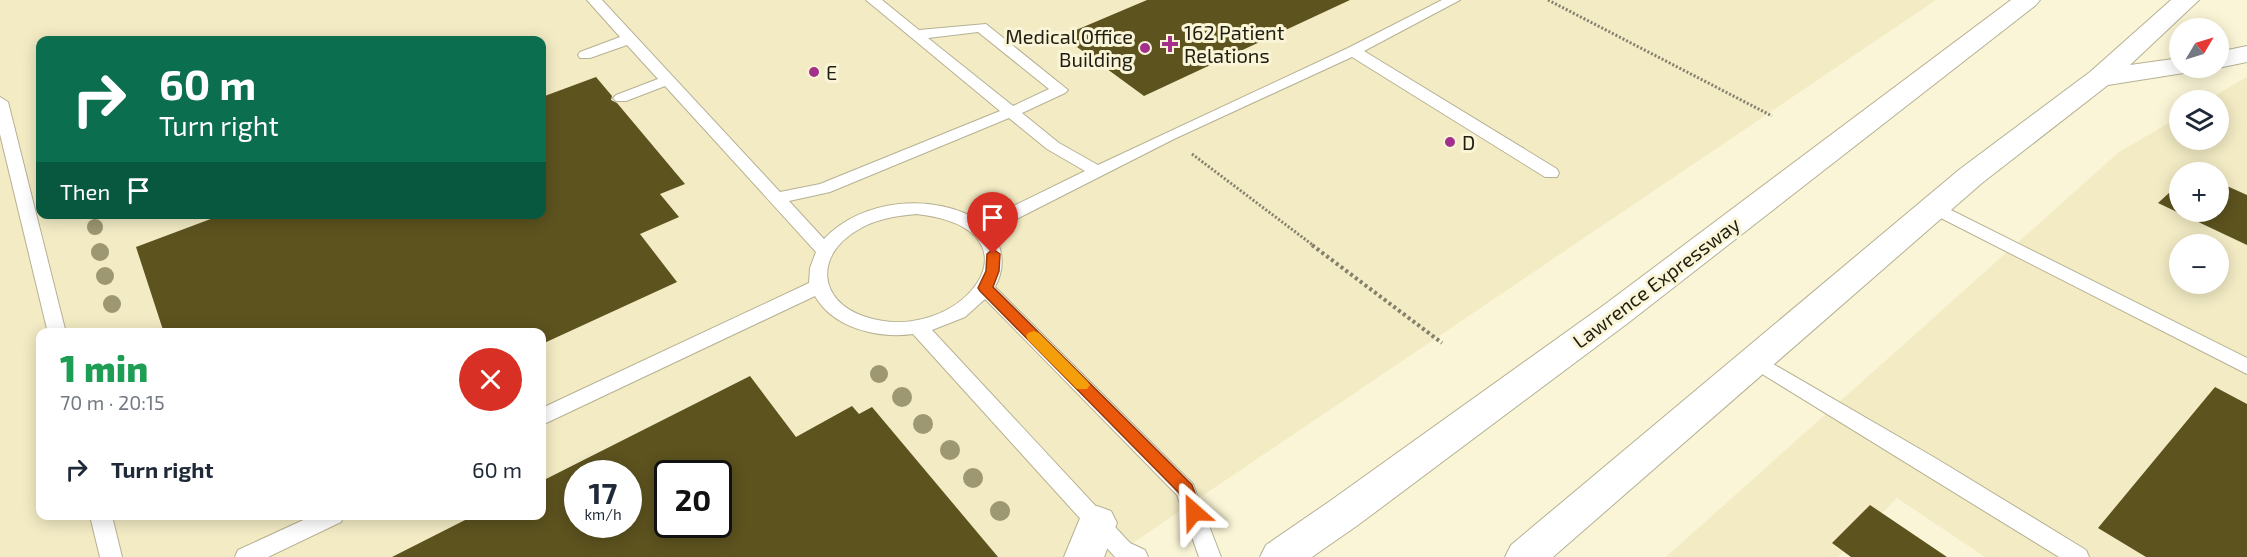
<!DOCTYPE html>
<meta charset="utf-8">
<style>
body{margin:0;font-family:"Exo 2",sans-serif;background:#f2f2f3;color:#1f2937;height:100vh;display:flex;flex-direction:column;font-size:22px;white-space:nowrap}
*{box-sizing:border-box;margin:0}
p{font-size:20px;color:#747a83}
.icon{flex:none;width:33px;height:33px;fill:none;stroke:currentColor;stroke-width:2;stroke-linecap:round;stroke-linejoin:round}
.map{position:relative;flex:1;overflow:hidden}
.sheet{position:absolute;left:36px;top:328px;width:510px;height:192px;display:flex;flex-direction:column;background:#fff;border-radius:12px;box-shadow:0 3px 15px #0003}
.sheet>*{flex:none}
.banner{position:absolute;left:36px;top:36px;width:510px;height:183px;border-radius:12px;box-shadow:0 3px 15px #0003;background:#0b6e4f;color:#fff;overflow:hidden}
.needle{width:39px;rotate:52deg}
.controls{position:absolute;left:2169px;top:18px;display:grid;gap:12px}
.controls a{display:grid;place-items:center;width:60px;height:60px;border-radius:50%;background:#fff;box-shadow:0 3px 15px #0003;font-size:30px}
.speed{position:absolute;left:564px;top:460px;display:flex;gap:12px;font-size:30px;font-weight:700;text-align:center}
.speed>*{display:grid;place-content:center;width:78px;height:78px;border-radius:50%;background:#fff;box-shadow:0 3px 15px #0003;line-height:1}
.speed small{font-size:15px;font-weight:400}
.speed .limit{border:3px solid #111;border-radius:9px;background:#fff;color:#111}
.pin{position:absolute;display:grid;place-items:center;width:51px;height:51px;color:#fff;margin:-62px -26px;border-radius:50% 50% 50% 0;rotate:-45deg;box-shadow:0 0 6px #0007}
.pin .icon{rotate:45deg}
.me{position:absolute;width:66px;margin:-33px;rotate:335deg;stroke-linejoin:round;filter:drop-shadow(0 0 4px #0008)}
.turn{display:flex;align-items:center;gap:21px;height:126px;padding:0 24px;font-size:27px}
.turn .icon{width:78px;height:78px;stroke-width:2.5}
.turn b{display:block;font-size:42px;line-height:51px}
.then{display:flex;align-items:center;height:57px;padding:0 24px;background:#0003;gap:12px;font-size:22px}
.round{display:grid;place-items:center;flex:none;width:63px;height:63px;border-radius:32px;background:#f2f2f3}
.head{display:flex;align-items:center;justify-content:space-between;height:102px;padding:0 24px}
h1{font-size:36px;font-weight:800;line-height:45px;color:#1e9e55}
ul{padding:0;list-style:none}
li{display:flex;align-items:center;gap:18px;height:78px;padding:0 24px}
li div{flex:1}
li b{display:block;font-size:22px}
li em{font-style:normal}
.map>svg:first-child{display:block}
.built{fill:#f2ebc4;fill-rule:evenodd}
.building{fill:#5d531f;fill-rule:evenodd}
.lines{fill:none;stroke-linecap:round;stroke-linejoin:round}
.lane-casing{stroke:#b6b193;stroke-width:2}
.highway-casing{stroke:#b6b193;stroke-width:2}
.path-far1{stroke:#83806b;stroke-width:3;stroke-dasharray:2 2;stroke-linecap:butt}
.path{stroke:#83806b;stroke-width:4;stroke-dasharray:3 3;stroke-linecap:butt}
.lane{fill:#fff;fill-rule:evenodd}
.highway{fill:#fff;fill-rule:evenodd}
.tree{fill:#9d9772}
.route{fill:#ea580c;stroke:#983908;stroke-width:1.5}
.slow{fill:#f59e0b}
.poi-dot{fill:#a3318c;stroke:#faf5d6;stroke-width:2}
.labels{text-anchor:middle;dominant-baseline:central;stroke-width:6;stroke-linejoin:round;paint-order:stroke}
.poi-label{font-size:20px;fill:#201e12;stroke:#faf5d6;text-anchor:start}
.street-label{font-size:20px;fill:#201e12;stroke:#faf5d6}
</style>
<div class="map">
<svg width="2247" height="557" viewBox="0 0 2247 557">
<rect width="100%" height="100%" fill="#faf5d6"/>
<!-- built -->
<path class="built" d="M0 0H1936L1112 557H0ZM40 40H542V214H40ZM40 333H542V516H40ZM578 474H628V525H578ZM668 474H718V525H668Z
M2247 77V557H1985L1897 498 1838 557H1666L2119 152 2179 117 2180 140H2218V100H2207ZM2180 172H2218V212H2180ZM2180 244H2218V284H2180Z"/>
<!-- building -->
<path class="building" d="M1147 0H1350L1144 96 1062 36Z
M596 77 612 96 611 100 617 103 685 184 660 194 679 217 640 234 677 282 542 344V333H164L136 247 224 214H542V97Z
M2218 182 2247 195V245L2158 203 2180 183V212H2218Z
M750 376 796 437 852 406 859 414 872 407 998 557H392L473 516H542V481ZM578 474H628V525H578ZM668 474H718V525H668Z
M2215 387 2247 404V557H2146L2098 528Z
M1870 505 1947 557H1851L1832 543Z"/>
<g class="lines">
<!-- lane casing -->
<g class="lane-casing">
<path id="lane" d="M587 0H602L780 192 820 184 1000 111 866 0H882L919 30 986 24 1068 90 1065 93 1022 113 1059 143 1098 165 1348 48 1442 0H1460L1364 51 1557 169 1559 173 1557 177H1545L1352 57 1174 139 991 232C1004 248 1005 269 995 287L1193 484 1221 557H1199L1177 495 985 299 965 317 932 330 1130 543 1145 550 1148 557H1115L913 334C878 339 833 328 815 296L542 425V408L809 283 810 268 816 252 665 86 626 101H616L613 98 616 95 658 79 627 45 590 58H580L578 55 580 52 620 37ZM978 32 1049 89 1013 106 928 38ZM1009 118 1047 149 1085 171 981 222C936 192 862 198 824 239L789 201 830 192ZM917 214C1053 230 958 350 863 316 818 300 815 256 856 231 874 219 896 216 917 214Z
M0 97 8 102 66 333H48L0 134Z
M1935 202 2247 358V374L1929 212 1927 208 1929 204Z
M1756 354 1937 459 2086 550 2089 557H2059L1749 366 1746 361 1749 356Z
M90 516H112L122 557H100Z
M312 516H344L341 522 268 557H235L238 550Z"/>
</g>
<!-- highway casing -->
<g class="highway-casing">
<path id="highway" d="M2011 0H2040L2036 5 1628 323 1358 525 1312 557H1260L1266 545 1330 501 1604 305Z
M2171 0H2199L2130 65 2180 58V68H2193L2190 72 2108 85 1982 183 1553 557H1505L1511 545 1960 169 2090 72Z
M2247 46V62L2218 68H2216H2218V52Z
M1097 506 1111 511 1117 523 1104 557H1064L1083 511Z"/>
</g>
<!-- path-far1 -->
<path class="path-far1" d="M1548 0 1772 116
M1192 154 1314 246"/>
<!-- path -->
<path class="path" d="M1312 245 1442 343"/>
<!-- lane -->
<use href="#lane" class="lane"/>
<!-- highway -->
<use href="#highway" class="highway"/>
</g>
<!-- trees -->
<g class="tree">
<circle cx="95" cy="227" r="8"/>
<circle cx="100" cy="252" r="9"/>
<circle cx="105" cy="276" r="9"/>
<circle cx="112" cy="304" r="9"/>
<circle cx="879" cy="374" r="9"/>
<circle cx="902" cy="397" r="10"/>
<circle cx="923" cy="424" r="10"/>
<circle cx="950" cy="450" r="10"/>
<circle cx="973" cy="478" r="10"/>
<circle cx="1000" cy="511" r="10"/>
</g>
<!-- route -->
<path class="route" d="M993 249 1000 254 999 271 993 287 1192 485 1202 512 1200 517 1194 519 1188 517 1179 493 980 291 978 288 986 271 987 254Z"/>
<!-- slow -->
<path class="slow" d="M1034 331 1039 333 1087 381 1090 385 1087 389H1077L1028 340 1026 336 1028 333Z"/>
<!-- markers -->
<g class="poi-dot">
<path d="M1167 35h6v6h6v6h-6v6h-6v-6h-6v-6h6z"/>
<circle cx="1145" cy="48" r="6"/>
<circle cx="814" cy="72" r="6"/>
<circle cx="1450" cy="142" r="6"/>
</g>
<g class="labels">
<!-- poi labels -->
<g class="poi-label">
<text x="1184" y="32">162 Patient<tspan x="1184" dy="23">Relations</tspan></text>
<text x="1133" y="36" text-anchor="end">Medical Office<tspan x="1133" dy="23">Building</tspan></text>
<text x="826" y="72">E</text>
<text x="1462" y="142">D</text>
</g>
<!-- street labels -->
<g class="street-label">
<text transform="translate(1656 282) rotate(-37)">Lawrence Expressway</text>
</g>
</g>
</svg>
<div class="controls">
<a><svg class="needle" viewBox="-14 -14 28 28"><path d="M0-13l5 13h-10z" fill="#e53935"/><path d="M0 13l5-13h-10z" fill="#747a83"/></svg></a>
<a><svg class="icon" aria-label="layers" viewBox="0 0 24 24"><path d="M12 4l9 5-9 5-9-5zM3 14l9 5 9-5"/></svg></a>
<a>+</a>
<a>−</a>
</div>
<div class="speed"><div>17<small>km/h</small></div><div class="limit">20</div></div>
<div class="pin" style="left:993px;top:254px;background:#d93025"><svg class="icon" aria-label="arrive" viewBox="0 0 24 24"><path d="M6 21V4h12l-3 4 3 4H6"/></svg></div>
<svg class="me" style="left:1194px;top:512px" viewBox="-20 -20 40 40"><path d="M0-17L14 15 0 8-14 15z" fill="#ea580c" stroke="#fff" stroke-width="4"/></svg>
<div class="banner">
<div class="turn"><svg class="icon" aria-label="right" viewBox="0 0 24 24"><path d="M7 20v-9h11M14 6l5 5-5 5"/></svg><div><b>60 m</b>Turn right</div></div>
<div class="then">Then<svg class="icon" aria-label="arrive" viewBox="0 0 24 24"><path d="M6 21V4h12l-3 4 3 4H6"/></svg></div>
</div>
<section class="sheet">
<div class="head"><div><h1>1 min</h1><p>70 m · 20:15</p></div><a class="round" style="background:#d93025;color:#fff"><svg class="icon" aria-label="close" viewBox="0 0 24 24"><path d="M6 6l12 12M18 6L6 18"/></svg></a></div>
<ul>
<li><svg class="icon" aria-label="right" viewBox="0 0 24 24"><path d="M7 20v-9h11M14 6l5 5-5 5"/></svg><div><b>Turn right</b></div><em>60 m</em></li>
</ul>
</section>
</div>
